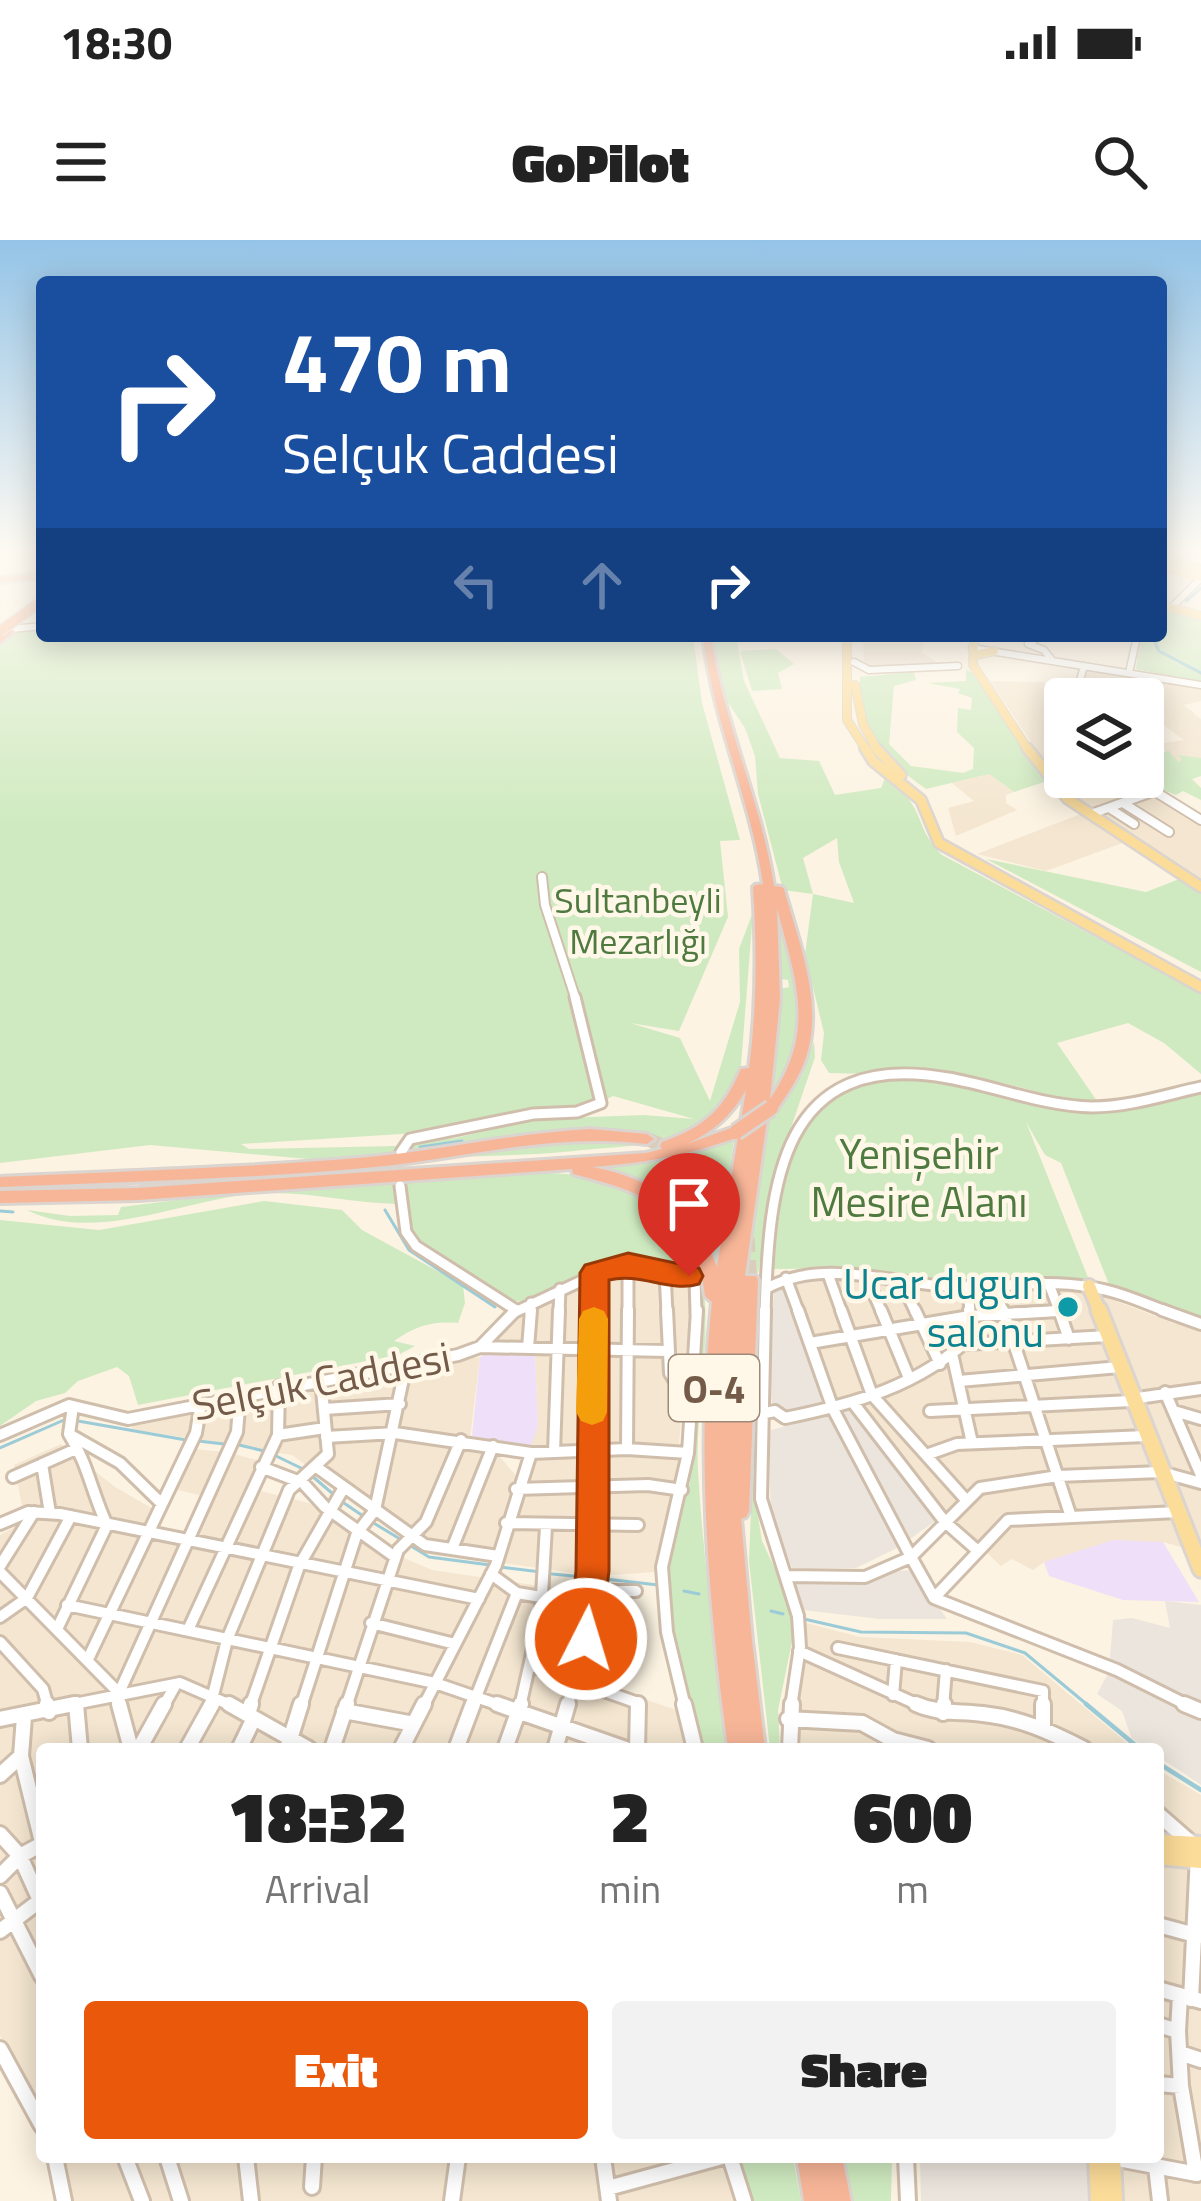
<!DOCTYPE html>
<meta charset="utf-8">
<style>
body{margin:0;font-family:"Titillium Web",sans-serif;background:#f2f2f2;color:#222;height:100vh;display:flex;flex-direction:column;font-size:45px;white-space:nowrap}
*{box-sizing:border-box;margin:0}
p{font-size:39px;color:#767676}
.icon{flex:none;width:66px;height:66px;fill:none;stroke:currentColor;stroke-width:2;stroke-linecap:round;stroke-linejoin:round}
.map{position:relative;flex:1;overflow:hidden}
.details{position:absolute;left:36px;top:1503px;width:1128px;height:420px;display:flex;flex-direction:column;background:#fff;border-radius:12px;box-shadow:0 6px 30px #0003}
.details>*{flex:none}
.hud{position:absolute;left:36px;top:36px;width:1131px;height:366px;border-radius:12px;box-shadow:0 6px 30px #0003;background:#1a4fa0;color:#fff;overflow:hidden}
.fabs{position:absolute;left:1044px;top:438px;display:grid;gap:24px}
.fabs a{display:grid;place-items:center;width:120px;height:120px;border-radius:12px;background:#fff;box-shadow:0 6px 30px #0003;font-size:60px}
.pin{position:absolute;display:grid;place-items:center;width:102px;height:102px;color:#fff;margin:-123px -51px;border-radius:50% 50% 50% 0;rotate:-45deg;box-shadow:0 0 12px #0007}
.pin .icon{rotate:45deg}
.me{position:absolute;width:132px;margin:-66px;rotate:5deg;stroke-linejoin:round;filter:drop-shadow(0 0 9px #0008)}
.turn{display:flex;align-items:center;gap:42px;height:252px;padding:0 48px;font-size:54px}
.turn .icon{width:156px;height:156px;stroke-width:2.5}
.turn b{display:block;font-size:84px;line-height:102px}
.lanes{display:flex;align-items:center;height:114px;padding:0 48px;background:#0003;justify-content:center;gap:60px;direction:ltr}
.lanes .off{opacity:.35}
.eta{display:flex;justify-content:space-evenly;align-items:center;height:204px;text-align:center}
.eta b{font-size:72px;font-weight:800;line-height:84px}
.button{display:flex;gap:24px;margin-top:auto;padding:24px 48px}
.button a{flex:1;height:138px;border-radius:12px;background:#ea580c;color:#fff;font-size:48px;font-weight:800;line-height:138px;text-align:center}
.button a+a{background:#f2f2f2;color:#222}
.status{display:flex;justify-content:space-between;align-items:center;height:84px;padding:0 60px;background:#fff;direction:ltr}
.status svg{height:33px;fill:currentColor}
header{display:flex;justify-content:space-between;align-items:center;height:156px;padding:0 48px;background:#fff;font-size:54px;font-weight:800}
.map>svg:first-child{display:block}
.residential{fill:#f4e6d0}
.industrial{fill:#ebe5dd}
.education{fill:#f0dff8}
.green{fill:#cfeac0;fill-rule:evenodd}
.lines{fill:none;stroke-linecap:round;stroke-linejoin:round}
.stream-far1{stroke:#9ccbd8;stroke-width:3}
.stream{stroke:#9ccbd8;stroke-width:4.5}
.highway-tunnel{stroke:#dacdbc;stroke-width:14;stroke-dasharray:14 8;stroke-linecap:butt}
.minor-far4-casing{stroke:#d0beac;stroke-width:9}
.minor-far3-casing{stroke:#d0beac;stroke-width:12}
.minor-far2-casing{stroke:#d0beac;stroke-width:15}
.minor-far1-casing{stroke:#d0beac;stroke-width:16}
.minor-casing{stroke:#d0beac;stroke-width:20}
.major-far4-casing{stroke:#dbd4cf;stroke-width:10}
.major-far3-casing{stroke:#dbd4cf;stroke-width:14}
.major-far2-casing{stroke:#dbd4cf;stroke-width:18}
.major-far1-casing{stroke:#dbd4cf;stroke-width:21}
.major-casing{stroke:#dbd4cf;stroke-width:24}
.highway-casing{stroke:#dbd4cf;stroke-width:6}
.minor-far4{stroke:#fff;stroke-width:6}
.minor-far3{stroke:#fff;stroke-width:8}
.minor-far2{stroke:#fff;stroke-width:9}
.minor-far1{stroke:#fff;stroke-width:10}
.minor{stroke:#fff;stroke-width:14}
.major-far4{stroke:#fcdc99;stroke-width:8}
.major-far3{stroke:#fcdc99;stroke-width:9}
.major-far2{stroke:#fcdc99;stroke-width:12}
.major-far1{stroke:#fcdc99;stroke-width:15}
.major{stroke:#fcdc99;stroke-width:18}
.highway{fill:#f8b698;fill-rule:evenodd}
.highway-bridge-far1-casing{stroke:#dbd4cf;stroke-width:12;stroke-linecap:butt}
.highway-bridge-casing{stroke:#dbd4cf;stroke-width:20;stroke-linecap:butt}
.highway-bridge-far1{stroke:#f8b698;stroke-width:9}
.highway-bridge{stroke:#f8b698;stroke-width:14}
.route{fill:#ea580c;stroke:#983908;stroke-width:3}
.slow{fill:#f59e0b}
.culture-dot{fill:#0f9aa8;stroke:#fff7e8;stroke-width:4.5}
.labels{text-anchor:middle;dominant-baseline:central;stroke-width:9;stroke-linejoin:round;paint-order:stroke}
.far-park-label{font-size:36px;fill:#4e7a40;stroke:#fff7e8}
.shield{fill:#fff7e8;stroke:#9e8978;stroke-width:3}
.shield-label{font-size:39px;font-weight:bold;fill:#745a48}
.park-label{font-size:42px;fill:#4e7a40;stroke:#fff7e8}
.culture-label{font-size:42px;fill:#0d838f;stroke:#fff7e8;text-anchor:end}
.street-label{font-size:42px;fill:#745a48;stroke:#fff7e8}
</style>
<div class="status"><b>18:30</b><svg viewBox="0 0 49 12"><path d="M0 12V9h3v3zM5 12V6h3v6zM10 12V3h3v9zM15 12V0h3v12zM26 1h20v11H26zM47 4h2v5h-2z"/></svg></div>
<header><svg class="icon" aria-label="menu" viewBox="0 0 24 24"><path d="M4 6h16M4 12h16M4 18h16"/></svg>GoPilot<svg class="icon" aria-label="search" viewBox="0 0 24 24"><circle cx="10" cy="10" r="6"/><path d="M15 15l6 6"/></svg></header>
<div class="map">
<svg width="1201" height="1961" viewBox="0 0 1201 1961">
<rect width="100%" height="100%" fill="#fcf3e2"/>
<!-- residential -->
<path class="residential" d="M863 396H925L922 412 942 426 864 427Z
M1092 428 1201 446V461L1184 465 1201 479V518L1178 522 1158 504 1184 500 1156 480 1143 482V459H1088L1081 446 1086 430Z
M990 441 1042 442 1068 459 1065 537H1137L1145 549 1096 570 1083 564 1055 538Z
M989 534 1014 552 1006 555V563L1017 570 956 596 948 568 974 561 952 543Z
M1151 556 1201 585V643L1100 576Z
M1083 573 1128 601 1046 631 977 614Z
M612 1029 692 1040 676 1242 655 1332 595 1336 424 1312 292 1215 132 1189 131 1182 294 1148 480 1117 469 1205 495 1211 517 1237 538 1186 535 1112 488 1103 518 1069Z
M843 1038 942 1050H1085L1188 1309 1163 1302 1078 1313 1044 1322 1033 1330 1012 1319 1001 1326 945 1274 858 1162 834 1163 794 1045Z
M1095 1053 1173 1083 1201 1088V1319Z
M61 1204 115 1247 155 1270 157 1293 184 1299 203 1256 170 1248 192 1209 225 1212 261 1221 253 1249 320 1266 376 1306 432 1330 587 1353 589 1440 676 1470 685 1509H312L209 1447 170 1438 0 1475V1295L25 1281 14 1225Z
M802 1382 860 1397 970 1402 1022 1415 1134 1509H795L790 1485 806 1401Z
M190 1451 288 1509H42V1881L0 1795V1486L143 1453Z
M1158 1530 1201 1555V1597H1158Z
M1158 1621 1201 1623V1961H1117L1115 1917H1158Z
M59 1917H722L735 1961H71Z"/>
<!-- industrial -->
<path class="industrial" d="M786 1047 824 1164 793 1175 772 1167 769 1093 775 1048Z
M855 1167 938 1279 899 1307 856 1328H792L771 1272 768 1191Z
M913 1330 947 1379H880L803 1370 792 1339Z
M1165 1361 1201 1365V1545L1158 1516V1509H1148L1132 1499 1122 1471 1097 1454 1109 1432 1113 1380 1132 1378 1170 1388Z
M920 1917H1091L1093 1961H921Z"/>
<!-- education -->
<path class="education" d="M494 1111 535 1112 538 1186 530 1208 472 1196 480 1117Z
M1113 1300 1163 1302 1199 1362 1123 1360 1049 1336 1044 1322Z"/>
<!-- green -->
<path class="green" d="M1161 366 1201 377V442L1136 429 1141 396H1161Z
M42 387V396H693L702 463 740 600 720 601 728 677 679 791 630 783 680 798 710 861 740 762 739 709 753 672 741 825C716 911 645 903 574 911 534 915 493 916 452 917L521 904 647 894 575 888 376 919H308L150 905 0 923V404L19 390ZM613 856 694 879 644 875 538 879 455 898 411 902 398 912 395 906 249 909 241 904 417 893 594 866Z
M712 396H736L744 441 780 518 819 521 835 555 881 548 885 538C928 567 912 585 942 615L1201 753V834L1164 803 1128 783 1057 803 1097 861C1060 861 1033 849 997 842 942 831 884 835 829 833L821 820 824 793 805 714 813 654 783 650 758 554 755 516 745 488 723 455ZM837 598 839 622 854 663 813 654 803 618Z
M776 409 794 424 778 433 782 449 752 451 740 411Z
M966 430 976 434 1047 541 1014 552 989 534 926 549C883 518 857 494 860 437L914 432 916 440 894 446 889 504 911 526 963 533 973 529 974 508 957 492 958 468 971 470 972 458 958 453 960 449 928 443 966 441Z
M1169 511 1178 522 1182 520 1178 515 1201 518V536L1192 539 1201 548V560L1183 551 1176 555 1158 548 1143 529V514Z
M986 619 1146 652 1182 638 1201 651V732Z
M776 657 801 761 803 800 771 862 780 749 789 747 788 740 780 739Z
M814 801 815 817 775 935 758 1033H743L766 884 802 835Z
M873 837 984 846 1078 869 1201 849V1078L1110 1047 1061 923 1045 915 1026 882 1089 1040 1031 1037 956 1043 862 1028 774 1029C777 991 786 893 814 866 828 853 856 845 873 837Z
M734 900 716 1030 686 975 594 928 676 918Z
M543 933C591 933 663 946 688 994 723 1059 694 1157 698 1230 703 1324 718 1420 728 1509H700L674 1402 667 1327 690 1242 699 1039 631 1015 525 1062 506 1060 415 999 402 946H396L398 964C354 963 310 952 267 953 191 955 100 1006 27 970L70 976 118 975 121 967 304 944Z
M264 961 342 970 362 990 463 1045 465 1063 458 1083C431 1081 416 1086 394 1101L415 1106 398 1115 138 1165 129 1136 117 1127 78 1141 65 1153 36 1161 0 1186V980L99 990Z
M760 1040 764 1041 755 1258 762 1301 789 1359 794 1392 778 1470 780 1509H770L749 1321Z
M737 1917H793L801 1961H754Z
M843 1917H892L891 1961H852Z"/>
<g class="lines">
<!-- stream-far1 -->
<path class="stream-far1" d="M1186 361 1201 348
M1152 396 1159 411 1201 433
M420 907 462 901
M385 970 409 1010 495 1067
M0 971 13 972
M78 1181 186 1200
M198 1201 224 1204
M239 1205 264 1211
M0 1208 64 1180
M274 1215 303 1229
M312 1236 333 1254
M341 1261 363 1276
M372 1282 400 1299
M411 1306 429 1317 490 1325
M500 1327 541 1332
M552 1334 585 1337
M597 1338 658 1345
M684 1351 699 1354
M771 1371 783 1374
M804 1379 861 1392 966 1393 1025 1413 1090 1467"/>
<!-- stream -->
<path class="stream" d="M1086 1464 1140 1509
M1158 1523 1201 1550"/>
<!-- highway-tunnel -->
<path class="highway-tunnel" d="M647 899 689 917 713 934
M719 940 747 986 750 1040"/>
<!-- minor-far4 casing -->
<g class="minor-far4-casing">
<path id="minor-far4" d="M1175 312 1201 321
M1173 366 1201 338
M0 390 42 386
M1041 396 1028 404 1044 410 1052 420
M972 408 1201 445
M854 422 869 430 958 426
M1084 426 1078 447 1084 459
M1129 433 1137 396"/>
</g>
<!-- minor-far3 casing -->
<g class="minor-far3-casing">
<path id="minor-far3" d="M1143 536 1159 554 1201 580
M1123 563 1169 592
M1109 568 1134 584
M1091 574 1155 551
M542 637 545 665 576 760"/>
</g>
<!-- minor-far2 casing -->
<g class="minor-far2-casing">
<path id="minor-far2" d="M401 912 410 899 533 874 577 872 601 863 575 757
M400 946 406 992 416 1006 516 1070
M665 1033 667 1073
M828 1034 842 1073
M866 1036 882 1073
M786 1038 799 1073
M900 1040 916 1073
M992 1044 1004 1073
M1049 1044 1060 1073
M968 1046 970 1073
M767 1048C828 1016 895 1046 959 1047 1003 1047 1047 1039 1090 1047 1118 1051 1144 1063 1170 1073
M513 1073 609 1028 628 1024 695 1038 696 1073
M530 1073 531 1063
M559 1073 560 1049
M594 1073V1034
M628 1073V1024
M765 1073C769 945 779 808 948 838 995 846 1043 866 1092 867 1129 867 1165 855 1201 847
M1015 1073 1058 1071"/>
</g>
<!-- minor-far1 casing -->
<g class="minor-far1-casing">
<path id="minor-far1" d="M667 1070 670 1133 688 1162
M765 1070 761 1259 798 1376 800 1407 791 1467
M798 1070 833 1169 911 1317 980 1248 1058 1236 1161 1232 1201 1243
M841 1070 872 1155 967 1261
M881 1070 909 1138
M915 1070 940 1124
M1003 1070 1071 1277
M1059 1070 1069 1099
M1162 1070 1201 1084
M810 1103 970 1076 1058 1071
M965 1104 1108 1096
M480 1107 667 1111
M528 1108 531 1070
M953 1118 972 1203
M959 1141 1120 1127
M1165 1152 1201 1235
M1131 1159 1201 1149
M854 1164 945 1282 978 1311
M324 1169 400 1164
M930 1171 1131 1161
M1174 1171 1201 1179
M765 1173 775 1171 785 1178C854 1164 919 1146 971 1097L969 1070
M69 1194 120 1223 162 1264
M0 1195 69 1165 128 1179 458 1115 480 1107 516 1070
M278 1195 325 1188
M326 1197 395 1193 531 1213 627 1209 688 1213
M627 1209 628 1070
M554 1212 559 1070
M926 1215 957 1204 1146 1196
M42 1224 50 1273
M315 1226 425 1305 498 1316
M261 1227 303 1243 325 1267 395 1317
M13 1237 76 1209
M516 1249 648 1245 682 1250
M506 1283 638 1285
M0 1284 28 1272 60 1274 479 1359
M452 1309 493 1206
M0 1326 34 1272
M0 1332 119 1453
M491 1334 517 1353 547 1358
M787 1336 865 1337 911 1317 934 1358 1008 1280 1178 1272
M591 1351H636
M934 1358 1117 1430 1191 1467
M67 1365 435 1443 505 1467
M0 1377 27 1358 71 1276
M371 1383 455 1404
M58 1387 107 1285C92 1253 88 1224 69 1194L73 1166
M188 1390 278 1195 279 1146
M0 1402 43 1449 48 1467
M838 1408 1043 1451V1467
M799 1411 923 1467
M88 1419 196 1193 201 1163
M533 1426 638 1463V1467
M893 1455 896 1420
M76 1462V1467
M59 1467 180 1443 235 1467
M119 1467V1453L237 1192 240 1155
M163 1467 176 1444
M210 1467 227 1400 289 1250 328 1214 321 1139
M250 1467 299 1326 343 1249
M301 1467 357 1293 375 1270 406 1125
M346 1467 398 1310 426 1282 461 1200
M423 1467 496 1325 531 1213
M472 1467 517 1353
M520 1467 541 1373 546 1286
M567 1467 587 1399 592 1331 594 1070
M685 1467 667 1392 662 1327 688 1213 697 1070
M943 1467 946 1430"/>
</g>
<!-- minor casing -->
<g class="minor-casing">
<path id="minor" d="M47 1464 49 1472
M76 1464 80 1509
M119 1464 131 1509
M229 1464 309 1509
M497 1464 626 1509
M684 1464 695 1509
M916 1464C938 1474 959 1471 983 1474 1020 1478 1051 1492 1084 1509
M1043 1464V1487
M1184 1464 1201 1471
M344 1471 414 1484
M943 1473 944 1464
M248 1474 251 1464
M24 1477 21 1516 42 1602
M0 1479 74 1464
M788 1479 862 1483 893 1500 928 1509
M139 1509 164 1464
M187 1509 212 1464
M239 1509 254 1478
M287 1509 301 1464
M332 1509 347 1464
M401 1509 424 1464
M456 1509 473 1464
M505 1509 521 1464
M555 1509 568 1464
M637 1509 638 1464
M790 1509 792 1464
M0 1535 21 1516
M1158 1574 1190 1602
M0 1594 20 1616 42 1665
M0 1636 20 1616 42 1604
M0 1653 42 1736
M1158 1685 1199 1696
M0 1691 42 1659
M1158 1749 1201 1761
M1191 1759 1198 1615
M1158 1785 1178 1791 1181 1846 1196 1934
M1178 1791 1180 1755
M0 1809 42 1886
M1180 1813 1201 1820
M1158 1844 1181 1846
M55 1917 64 1961
M125 1917 142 1961
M167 1917 181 1961
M246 1917 251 1961
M603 1917 609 1961
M730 1917 744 1961
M906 1917 908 1961
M1108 1917 1197 1934
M1156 1927 1160 1961
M312 1947 314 1917
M608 1948 722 1917
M452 1961 458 1917"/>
</g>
<!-- major-far4 casing -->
<g class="major-far4-casing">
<path id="major-far4" d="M1161 314 1201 331
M1161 327 1201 337
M1161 365 1201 376
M847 396V480L867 511
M974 396 973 425 1029 511
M976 415 994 411
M855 445 863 484 878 511"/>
</g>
<!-- major-far3 casing -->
<g class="major-far3-casing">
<path id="major-far3" d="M865 508 873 521 921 560 939 603 1201 747
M876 508 901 535
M1027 508 1068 559 1201 647"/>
</g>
<!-- major-far2 casing -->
<g class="major-far2-casing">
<path id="major-far2" d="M1089 1046 1100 1073"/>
</g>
<!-- major-far1 casing -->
<g class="major-far1-casing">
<path id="major-far1" d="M1099 1070 1201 1329"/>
</g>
<!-- major casing -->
<g class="major-casing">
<path id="major" d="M1158 1604 1201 1606
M1158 1615 1201 1619
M1098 1917 1100 1961
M1111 1917 1113 1961"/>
</g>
<!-- highway casing -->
<g class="highway-casing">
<path id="highway" d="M42 333V337L0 342V338Z
M8 389 15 391 0 403V396Z
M703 396H711C723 482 761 561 774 646L782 647 784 649C798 701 823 760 807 814 801 835 788 853 776 871L768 872 745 1036H756L758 1040 749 1271 746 1277 741 1279 752 1401 765 1509H728C708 1360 696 1212 712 1062L705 1056C695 970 648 953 573 934L572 929 138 960 0 963V951L138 948 646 913 662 909 660 906 662 902C705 887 723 870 741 829L749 828C757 768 757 708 753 647L755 645 763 644C751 560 713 481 703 396ZM777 668C796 741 817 791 770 859L780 759ZM746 850 740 888H731L687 904C713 892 732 875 746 850ZM738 897 717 1027C695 968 653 938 592 927 644 923 690 915 738 897Z
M590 889 647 894 654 899 647 904C555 892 466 918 375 927 250 939 125 942 0 947V937C123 931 247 928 369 917 443 910 516 893 590 889Z
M713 929 718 930 726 940 724 944H714L706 934Z
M797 1917H842L851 1961H804Z"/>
</g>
<!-- minor-far4 -->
<use href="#minor-far4" class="minor-far4"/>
<!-- minor-far3 -->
<use href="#minor-far3" class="minor-far3"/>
<!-- minor-far2 -->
<use href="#minor-far2" class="minor-far2"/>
<!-- minor-far1 -->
<use href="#minor-far1" class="minor-far1"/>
<!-- minor -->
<use href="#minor" class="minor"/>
<!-- major-far4 -->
<use href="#major-far4" class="major-far4"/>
<!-- major-far3 -->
<use href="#major-far3" class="major-far3"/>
<!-- major-far2 -->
<use href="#major-far2" class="major-far2"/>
<!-- major-far1 -->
<use href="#major-far1" class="major-far1"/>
<!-- major -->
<use href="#major" class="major"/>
<!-- highway -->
<use href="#highway" class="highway"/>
<!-- highway-bridge-far1 casing -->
<g class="highway-bridge-far1-casing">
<path id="highway-bridge-far1" d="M0 391 42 361"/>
</g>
<!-- highway-bridge casing -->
<g class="highway-bridge-casing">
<path id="highway-bridge" d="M736 892 771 868"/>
</g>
<!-- highway-bridge-far1 -->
<use href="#highway-bridge-far1" class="highway-bridge-far1"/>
<!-- highway-bridge -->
<use href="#highway-bridge" class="highway-bridge"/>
</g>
<!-- sky -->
<linearGradient id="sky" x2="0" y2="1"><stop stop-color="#94c4e7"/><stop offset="0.53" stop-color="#fefaf2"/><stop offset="1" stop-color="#fefaf2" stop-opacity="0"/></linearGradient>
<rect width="1201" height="586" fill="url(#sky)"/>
<!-- route -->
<path class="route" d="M628 1013 699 1028 703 1036 699 1044C670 1053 640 1032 609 1040V1331L599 1412 586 1417 574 1412 569 1399 576 1331 580 1033 585 1025Z"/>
<!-- slow -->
<path class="slow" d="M594 1067 604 1071 608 1079 607 1172 603 1181 592 1185 581 1181 576 1172 579 1079 583 1071Z"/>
<!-- markers -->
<circle class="culture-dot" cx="1068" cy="1067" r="12"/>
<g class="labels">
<!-- far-park labels -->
<g class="far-park-label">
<text x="638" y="659">Sultanbeyli<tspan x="638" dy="41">Mezarlığı</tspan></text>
</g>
<!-- shield labels -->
<rect class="shield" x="669" y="1115" width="90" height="66" rx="9"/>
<g class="shield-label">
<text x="714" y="1148">O-4</text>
</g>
<!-- park labels -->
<g class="park-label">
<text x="919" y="913">Yenişehir<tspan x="919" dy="48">Mesire Alanı</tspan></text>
</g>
<!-- culture labels -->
<g class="culture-label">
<text x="1044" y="1043">Ucar dugun<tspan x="1044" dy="48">salonu</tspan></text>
</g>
<!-- street labels -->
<g class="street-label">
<text transform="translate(321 1140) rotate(-11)">Selçuk Caddesi</text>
</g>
</g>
</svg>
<div class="fabs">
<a><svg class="icon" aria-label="layers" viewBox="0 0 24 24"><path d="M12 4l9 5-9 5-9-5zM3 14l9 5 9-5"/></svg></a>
</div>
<div class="pin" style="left:689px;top:1036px;background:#d93025"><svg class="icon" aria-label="arrive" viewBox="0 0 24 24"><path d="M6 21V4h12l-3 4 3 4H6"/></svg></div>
<svg class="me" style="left:586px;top:1399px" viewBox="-20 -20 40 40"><circle r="17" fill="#ea580c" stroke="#fff" stroke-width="3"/><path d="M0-11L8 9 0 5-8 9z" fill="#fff"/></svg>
<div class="hud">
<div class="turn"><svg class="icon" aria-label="right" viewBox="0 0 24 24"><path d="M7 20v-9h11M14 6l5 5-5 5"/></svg><div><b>470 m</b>Selçuk Caddesi</div></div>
<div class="lanes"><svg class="icon off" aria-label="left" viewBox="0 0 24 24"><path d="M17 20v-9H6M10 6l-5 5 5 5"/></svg><svg class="icon off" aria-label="ahead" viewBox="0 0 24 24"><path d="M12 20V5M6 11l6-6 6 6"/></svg><svg class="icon" aria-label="right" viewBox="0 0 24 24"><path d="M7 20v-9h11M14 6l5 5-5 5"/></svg></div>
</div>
<section class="details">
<div class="eta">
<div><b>18:32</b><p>Arrival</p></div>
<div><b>2</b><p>min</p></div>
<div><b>600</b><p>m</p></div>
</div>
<div class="button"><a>Exit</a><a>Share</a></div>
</section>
</div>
